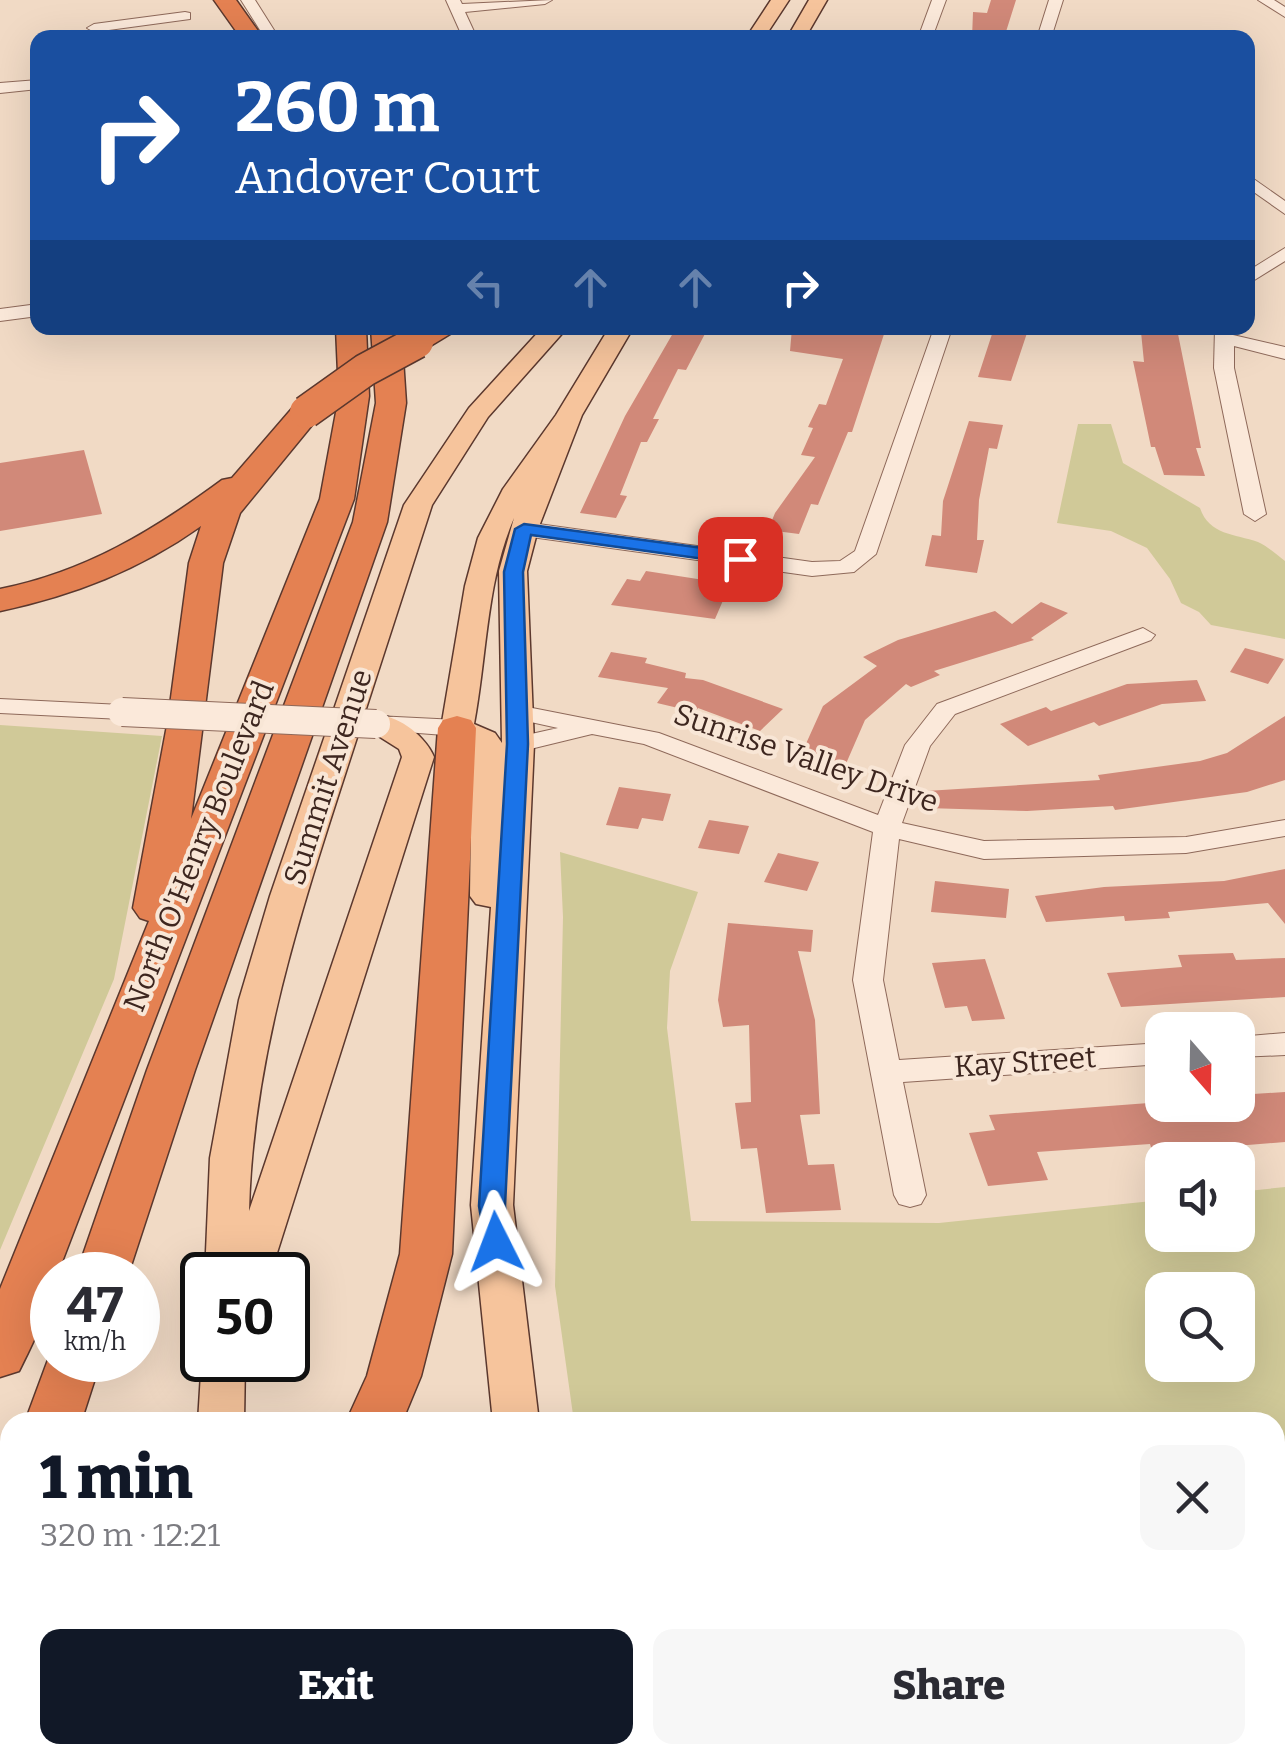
<!DOCTYPE html>
<meta charset="utf-8">
<style>
body{margin:0;font-family:Bitter,serif;background:#f7f7f7;color:#2b2b33;height:100vh;display:flex;flex-direction:column;font-size:38px;white-space:nowrap}
*{box-sizing:border-box;margin:0}
p{font-size:32px;color:#7c7c81}
.icon{flex:none;width:55px;height:55px;fill:none;stroke:currentColor;stroke-width:2;stroke-linecap:round;stroke-linejoin:round}
.map{position:relative;flex:1;overflow:hidden}
.panel{position:absolute;left:0px;top:1412px;width:1285px;height:352px;display:flex;flex-direction:column;background:#fff;border-radius:30px 30px 0 0;box-shadow:0 10px 40px #0002}
.panel>*{flex:none}
.hud{position:absolute;left:30px;top:30px;width:1225px;height:305px;border-radius:20px;box-shadow:0 10px 40px #0002;background:#1a4fa0;color:#fff;overflow:hidden}
.needle{width:65px;rotate:160deg}
.controls{position:absolute;left:1145px;top:1012px;display:grid;gap:20px}
.controls a{display:grid;place-items:center;width:110px;height:110px;border-radius:20px;background:#fff;box-shadow:0 10px 40px #0002;font-size:50px}
.speed{position:absolute;left:30px;top:1252px;display:flex;gap:20px;font-size:50px;font-weight:700;text-align:center}
.speed>*{display:grid;place-content:center;width:130px;height:130px;border-radius:50%;background:#fff;box-shadow:0 10px 40px #0002;line-height:1}
.speed small{font-size:25px;font-weight:400}
.speed .limit{border:5px solid #111;border-radius:15px;background:#fff;color:#111}
.pin{position:absolute;display:grid;place-items:center;width:85px;height:85px;color:#fff;margin:-42px;border-radius:20px;box-shadow:0 5px 15px #0006}
.me{position:absolute;width:110px;margin:-55px;rotate:357deg;stroke-linejoin:round;filter:drop-shadow(0 0 8px #0008)}
.turn{display:flex;align-items:center;gap:35px;height:210px;padding:0 40px;font-size:45px}
.turn .icon{width:130px;height:130px;stroke-width:2.5}
.turn b{display:block;font-size:70px;line-height:85px}
.lanes{display:flex;align-items:center;height:95px;padding:0 40px;background:#0003;justify-content:center;gap:50px;direction:ltr}
.lanes .off{opacity:.35}
.round{display:grid;place-items:center;flex:none;width:105px;height:105px;border-radius:20px;background:#f7f7f7}
.head{display:flex;align-items:center;justify-content:space-between;height:170px;padding:0 40px}
h1{font-size:60px;font-weight:800;line-height:75px;color:#111827}
.cta{display:flex;gap:20px;margin-top:auto;padding:20px 40px}
.cta a{flex:1;height:115px;border-radius:20px;background:#111827;color:#fff;font-size:40px;font-weight:800;line-height:115px;text-align:center}
.cta a+a{background:#f7f7f7;color:#2b2b33}
.map>svg:first-child{display:block}
.green{fill:#d0c998;fill-rule:evenodd}
.building{fill:#d18979}
.lines{fill:none;stroke-linecap:round;stroke-linejoin:round}
.minor-casing{stroke:#8e695a;stroke-width:2}
.major-casing{stroke:#5b382e;stroke-width:3}
.highway-casing{stroke:#5b382e;stroke-width:3}
.minor{fill:#fbe9da;fill-rule:evenodd}
.major{fill:#f6c49c;fill-rule:evenodd}
.highway{fill:#e48152;fill-rule:evenodd}
.minor-bridge-casing{stroke:#8e695a;stroke-width:30;stroke-linecap:butt}
.highway-bridge-casing{stroke:#5b382e;stroke-width:35;stroke-linecap:butt}
.minor-bridge{stroke:#fbe9da;stroke-width:28}
.highway-bridge{stroke:#e48152;stroke-width:32}
.route{fill:#1a73e8;stroke:#114b97;stroke-width:2.5}
.labels{text-anchor:middle;dominant-baseline:central;stroke-width:8;stroke-linejoin:round;paint-order:stroke}
.street-label{font-size:30px;fill:#3d261f;stroke:#f8e6d6}
</style>
<div class="map">
<svg width="1285" height="1763" viewBox="0 0 1285 1763">
<rect width="100%" height="100%" fill="#f1dac5"/>
<!-- green -->
<path class="green" d="M1078 424H1111L1123 463 1200 508C1209 535 1235 534 1258 542 1267 546 1277 555 1285 561V639L1211 625 1199 612 1181 603 1170 579 1147 548 1111 531 1057 523Z
M0 725 162 736 114 979 0 1250Z
M560 852 698 892 670 971 667 1028 691 1221 939 1223 1162 1200V1235H1238V1192L1285 1187V1763H660L657 1755H1275V1422H574L555 1286 563 917ZM1238 1290V1365H1162V1290Z"/>
<!-- building -->
<path class="building" d="M991 0H1016L1004 38H972L973 12 987 13Z
M676 328H708L686 370 678 369 653 419H659L647 442H641L620 495 627 496 616 518 580 513 625 416Z
M792 328H886L852 432H848L818 505 811 504 799 534 768 530 775 513 815 457 801 455 813 428 808 427 819 404 826 405 843 359 790 351Z
M994 328 1028 330 1011 381 978 377Z
M1141 332 1178 334 1201 448H1196L1205 476 1164 475 1155 447H1151L1133 361 1144 362Z
M969 421 1003 425 997 449 989 448 979 500 977 540H984L977 573 925 566 932 535 941 536 943 501Z
M84 450 102 514 0 531V463Z
M646 571 704 580 731 582 715 619 611 605 627 579 640 581Z
M1041 602 1068 613 1031 638 1034 640 934 671 940 675 911 687 906 684 865 720 845 766 800 757 823 706 877 666 863 657 898 640 995 611 1012 624Z
M1245 648 1284 659 1268 684 1230 672Z
M611 652 647 658 645 663 686 673 685 678 703 680 783 709 760 731 698 708 695 712 657 703 668 688 598 677Z
M1197 680 1206 701 1162 704 1099 726 1094 722 1028 746 1000 724 1046 707 1051 711 1127 684Z
M1285 716V780L1247 792 1115 810 1113 806 1027 811 926 808V791L1100 780 1098 775 1200 761 1227 753Z
M619 787 671 794 663 821 642 818 638 829 606 825Z
M709 820 749 826 739 854 698 848Z
M778 853 819 862 807 891 764 882Z
M1285 869V924L1268 903 1168 912 1170 918 1125 921 1124 916 1046 922 1035 896 1104 887 1224 881Z
M935 881 1009 889 1006 918 931 912Z
M728 923 813 930 811 952 798 951 815 1020 820 1114 800 1115 808 1165 834 1164 841 1210 766 1213 757 1148 741 1149 735 1103 751 1102 749 1025 723 1027 718 1000Z
M1233 953 1236 960 1285 958V997L1121 1007 1107 973 1182 967 1178 955Z
M985 959 1005 1019 972 1021 967 1006 945 1008 932 963Z
M1285 1092V1142L1211 1148 1216 1159 1155 1160 1150 1144 1037 1152 1048 1180 988 1186 969 1133 995 1130 989 1115 1162 1102V1105H1238V1095Z"/>
<g class="lines">
<!-- minor casing -->
<g class="minor-casing">
<path id="minor" d="M241 0H255L279 38H265Z
M446 0H460L462 4 552 0 545 4 465 12 477 38H463Z
M932 0H946L932 38H918Z
M1049 0H1063L1051 38H1037Z
M1258 0H1274L1285 7V17Z
M185 12 190 13V19L94 32 87 28 94 24Z
M38 80V89L0 93V83Z
M1248 175 1285 201V214L1248 188Z
M1285 248V261L1248 284V271Z
M38 304V316L0 321V309Z
M934 328H952L876 554 854 572 812 576 524 536 513 529 524 522 812 562 840 561 855 551Z
M1215 328H1233V335L1285 347V359L1234 346V368L1266 514 1255 521 1244 514 1214 368Z
M1143 628 1155 635 1151 640 955 714 930 746 902 823 984 841 1186 837 1285 820V836L1186 853 984 859 899 839 883 980 899 1060 1162 1043V1064L903 1082 926 1195 921 1204 910 1207 899 1204 894 1195 853 980 873 832 644 744 592 734 518 752 505 744 509 739 558 728 508 717 505 712 508 707 517 705 659 733 878 815 905 745 937 704Z
M0 699 122 705 134 712 122 719 0 713Z
M376 716 457 720 470 728 457 736 367 729 363 724Z
M1285 1033V1055L1238 1057V1037Z"/>
</g>
<!-- major casing -->
<g class="major-casing">
<path id="major" d="M771 0H789L764 38H746Z
M809 0H827L805 38H787Z
M542 328H567L488 417 432 505 362 721C385 703 425 734 434 757L270 1275H205L210 1158 239 1000 270 896 404 505 469 408ZM361 725 399 749 402 757 249 1211C253 1043 310 884 361 725Z
M609 328H633L582 415 538 529 527 571 534 744 513 1205 539 1422H493L471 1205 491 907 476 904 470 896 472 746 446 735 441 728 465 586 478 538 503 489 556 415ZM514 518 499 571 502 743 495 733 474 724C487 656 486 582 514 518Z
M202 1357V1360H245L244 1422H198Z
M245 1755H298L301 1763H248Z
M546 1755H598L599 1763H547Z"/>
</g>
<!-- highway casing -->
<g class="highway-casing">
<path id="highway" d="M214 0H236L263 38H241Z
M336 328H366L369 396 354 499 57 1275H52C52 1306 33 1343 19 1371L0 1377V1289L149 921 140 918 133 908 168 720 189 563 201 526C139 570 74 595 0 611V589C85 572 153 531 222 480L232 478 295 405H317L322 412 317 419 240 513 223 563 191 819 320 499 339 396Z
M371 328H401L406 403 387 522 195 1070 128 1275H76L147 1070 353 522 376 403Z
M423 328H460L427 348H407L402 342Z
M457 716 471 720 476 728 452 1254 421 1376 402 1422H346L367 1376 400 1254 438 728 443 720Z
M52 1349V1360H101L81 1422H25Z
M10 1525V1603L0 1607V1529Z
M188 1755H252L248 1763H184Z"/>
</g>
<!-- minor -->
<use href="#minor" class="minor"/>
<!-- major -->
<use href="#major" class="major"/>
<!-- highway -->
<use href="#highway" class="highway"/>
<!-- minor-bridge casing -->
<g class="minor-bridge-casing">
<path id="minor-bridge" d="M122 712 376 724"/>
</g>
<!-- highway-bridge casing -->
<g class="highway-bridge-casing">
<path id="highway-bridge" d="M306 412 365 370 417 342"/>
</g>
<!-- minor-bridge -->
<use href="#minor-bridge" class="minor-bridge"/>
<!-- highway-bridge -->
<use href="#highway-bridge" class="highway-bridge"/>
</g>
<!-- route -->
<path class="route" d="M524 524 740 553 749 559 740 564 531 535 523 572 528 744 505 1206 509 1242 505 1249 496 1252 486 1249 479 1206 507 744 504 572 515 529Z"/>
<g class="labels">
<!-- street labels -->
<g class="street-label">
<text transform="translate(806 758) rotate(19)">Sunrise Valley Drive</text>
<text transform="translate(328 777) rotate(-72)">Summit Avenue</text>
<text transform="translate(199 846) rotate(-68)">North O'Henry Boulevard</text>
<text transform="translate(1025 1062) rotate(-4)">Kay Street</text>
</g>
</g>
</svg>
<div class="controls">
<a><svg class="needle" viewBox="-14 -14 28 28"><path d="M0-13l5 13h-10z" fill="#e53935"/><path d="M0 13l5-13h-10z" fill="#7c7c81"/></svg></a>
<a><svg class="icon" aria-label="sound" viewBox="0 0 24 24"><path d="M4 9h4l5-4v14l-5-4H4zM17 9q2 3 0 6"/></svg></a>
<a><svg class="icon" aria-label="search" viewBox="0 0 24 24"><circle cx="10" cy="10" r="6"/><path d="M15 15l6 6"/></svg></a>
</div>
<div class="speed"><div>47<small>km/h</small></div><div class="limit">50</div></div>
<div class="pin" style="left:740px;top:559px;background:#d93025"><svg class="icon" aria-label="arrive" viewBox="0 0 24 24"><path d="M6 21V4h12l-3 4 3 4H6"/></svg></div>
<svg class="me" style="left:496px;top:1242px" viewBox="-20 -20 40 40"><path d="M0-17L14 15 0 8-14 15z" fill="#1a73e8" stroke="#fff" stroke-width="4"/></svg>
<div class="hud">
<div class="turn"><svg class="icon" aria-label="right" viewBox="0 0 24 24"><path d="M7 20v-9h11M14 6l5 5-5 5"/></svg><div><b>260 m</b>Andover Court</div></div>
<div class="lanes"><svg class="icon off" aria-label="left" viewBox="0 0 24 24"><path d="M17 20v-9H6M10 6l-5 5 5 5"/></svg><svg class="icon off" aria-label="ahead" viewBox="0 0 24 24"><path d="M12 20V5M6 11l6-6 6 6"/></svg><svg class="icon off" aria-label="ahead" viewBox="0 0 24 24"><path d="M12 20V5M6 11l6-6 6 6"/></svg><svg class="icon" aria-label="right" viewBox="0 0 24 24"><path d="M7 20v-9h11M14 6l5 5-5 5"/></svg></div>
</div>
<section class="panel">
<div class="head"><div><h1>1 min</h1><p>320 m · 12:21</p></div><a class="round"><svg class="icon" aria-label="close" viewBox="0 0 24 24"><path d="M6 6l12 12M18 6L6 18"/></svg></a></div>
<div class="cta"><a>Exit</a><a>Share</a></div>
</section>
</div>
